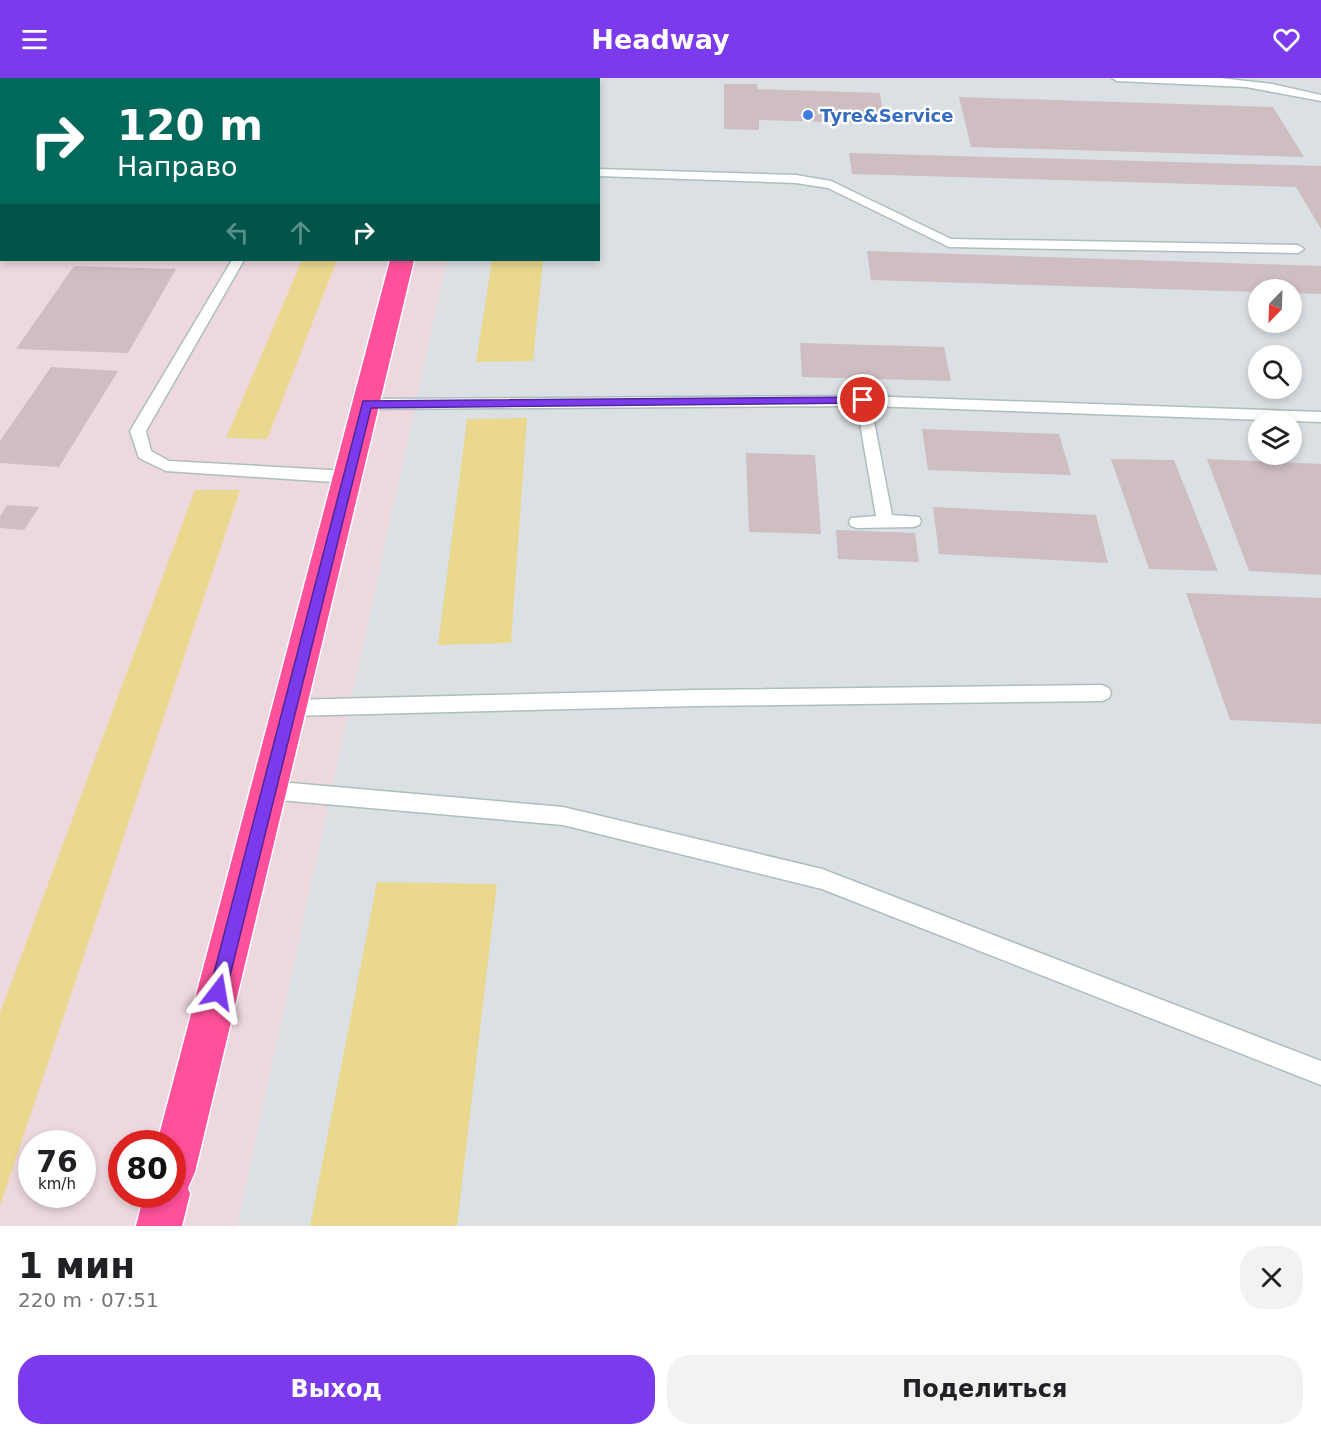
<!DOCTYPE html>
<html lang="ru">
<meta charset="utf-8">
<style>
body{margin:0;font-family:"DejaVu Sans",sans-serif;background:#f2f2f2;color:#202124;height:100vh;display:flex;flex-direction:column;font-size:22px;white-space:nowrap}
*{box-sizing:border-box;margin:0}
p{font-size:20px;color:#757577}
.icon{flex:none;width:33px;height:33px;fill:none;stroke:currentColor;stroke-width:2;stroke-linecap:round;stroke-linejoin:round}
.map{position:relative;height:1148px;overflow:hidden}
.details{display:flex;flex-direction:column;background:#fff;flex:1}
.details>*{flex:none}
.hud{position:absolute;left:0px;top:0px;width:600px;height:183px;box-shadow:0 3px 9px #0003;background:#00695c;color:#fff;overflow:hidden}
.needle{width:39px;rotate:203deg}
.fabs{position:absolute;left:1248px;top:201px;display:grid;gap:12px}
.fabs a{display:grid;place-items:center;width:54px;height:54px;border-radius:50%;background:#fff;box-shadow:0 3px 9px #0003;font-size:30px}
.speed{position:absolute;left:18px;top:1052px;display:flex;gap:12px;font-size:30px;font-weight:700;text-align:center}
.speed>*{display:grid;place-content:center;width:78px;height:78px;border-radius:50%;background:#fff;box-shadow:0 3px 9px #0003;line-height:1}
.speed small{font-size:15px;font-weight:400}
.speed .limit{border:9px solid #d22;background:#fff;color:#111}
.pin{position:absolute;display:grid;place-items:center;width:51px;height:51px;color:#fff;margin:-26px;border:3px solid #fff;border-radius:50%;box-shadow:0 2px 6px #0007}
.me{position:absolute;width:66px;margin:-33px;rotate:14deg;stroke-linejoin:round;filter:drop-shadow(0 0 4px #0008)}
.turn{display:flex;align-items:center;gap:21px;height:126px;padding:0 18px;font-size:27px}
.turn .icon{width:78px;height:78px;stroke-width:2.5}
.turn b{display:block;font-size:42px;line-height:51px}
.lanes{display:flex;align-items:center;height:57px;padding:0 18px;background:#0003;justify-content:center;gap:30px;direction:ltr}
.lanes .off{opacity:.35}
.round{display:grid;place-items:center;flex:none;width:63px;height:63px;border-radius:24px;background:#f2f2f2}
.overview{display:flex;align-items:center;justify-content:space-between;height:102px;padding:0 18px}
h1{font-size:36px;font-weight:700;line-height:45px}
.button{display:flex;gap:12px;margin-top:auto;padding:12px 18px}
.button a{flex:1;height:69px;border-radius:24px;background:#7c3aed;color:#fff;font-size:24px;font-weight:700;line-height:69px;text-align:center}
.button a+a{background:#f2f2f2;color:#202124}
header{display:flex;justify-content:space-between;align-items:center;height:78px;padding:0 18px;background:#7c3aed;color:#fff;font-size:27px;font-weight:700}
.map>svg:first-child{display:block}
.industrial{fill:#dae0e4;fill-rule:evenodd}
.green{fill:#ead88e}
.building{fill:#cebdc1}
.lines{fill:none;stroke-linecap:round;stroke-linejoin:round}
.lane-casing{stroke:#acbebd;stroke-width:3}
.highway-casing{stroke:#fff;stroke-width:3}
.lane{fill:#fff;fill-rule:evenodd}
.highway{fill:#ff519b;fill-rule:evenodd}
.route{fill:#7c3aed;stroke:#51269a;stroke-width:1.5}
.shop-dot{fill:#3f7fe0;stroke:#fff;stroke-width:2}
.labels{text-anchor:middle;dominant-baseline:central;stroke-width:5;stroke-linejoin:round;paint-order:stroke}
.far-shop-label{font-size:18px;font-weight:bold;fill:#366cbe;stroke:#fff;text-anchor:start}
</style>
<header><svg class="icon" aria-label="menu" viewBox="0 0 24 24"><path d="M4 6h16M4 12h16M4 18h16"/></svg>Headway<svg class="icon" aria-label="heart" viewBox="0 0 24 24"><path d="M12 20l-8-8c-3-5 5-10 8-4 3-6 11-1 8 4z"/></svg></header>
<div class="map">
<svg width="1321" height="1148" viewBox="0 0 1321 1148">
<rect width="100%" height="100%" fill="#edd8de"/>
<!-- industrial -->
<path class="industrial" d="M487 0H1321V1148H237L447 182H598V2ZM1258 212H1292V244H1258ZM1258 278H1292V310H1258ZM1258 344H1292V376H1258Z"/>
<!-- green -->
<path class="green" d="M302 182H337L267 361 226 360Z
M492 182H543L533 283 476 284Z
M527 340 511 565 438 567 467 341Z
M195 412H240L0 1128V935Z
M377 804 497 806 457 1148H310Z"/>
<!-- building -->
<path class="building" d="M724 6H757L758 11 880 15 884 46 759 42V52L724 51Z
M959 19 1273 29 1304 79 971 69Z
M849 75 1321 88V151L1296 109 852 96Z
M867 173 1321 188V216L1292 215V212H1258V214L871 202Z
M74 188 176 191 128 275 16 271Z
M800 265 944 269 951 303 802 299Z
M51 289 118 293 59 389 0 385V363Z
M922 351 1059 356 1071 397 928 392Z
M746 375 815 377 821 456 749 454Z
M1111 381 1174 382 1218 493 1149 491Z
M1207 381 1321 386V497L1249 493Z
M7 427 39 429 24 452 0 450V438Z
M933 429 1096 437 1108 485 939 476Z
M836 452 915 455 919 484 838 481Z
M1186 515 1321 520V646L1230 642Z"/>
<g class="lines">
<!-- lane casing -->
<g class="lane-casing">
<path id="lane" d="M1112 0H1220L1272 6 1321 17V23L1246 9 1117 3Z
M598 91 796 97 831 103 951 161 1298 167 1304 171 1298 175 949 169 828 110 796 105 598 98Z
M232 182H244L146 353 151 373 169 383 348 393 354 395 356 399 354 403 348 405 166 393 139 380 130 353Z
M863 318 1321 334V344L871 328 892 437 919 439 921 443 919 447 913 449 857 450 851 448 849 444 851 440 876 438 857 328 367 331 360 326 367 321Z
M1102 607 1109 610 1111 615 1109 620 1102 623 695 628 289 638 282 636 280 630 282 624 289 622 695 612Z
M268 703 563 729 822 791 1321 983V1007L822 811 563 747 268 721 261 718 258 712 261 706Z"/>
</g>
<!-- highway casing -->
<g class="highway-casing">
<path id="highway" d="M437 0H457V2H437Z
M390 182H414L195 1094 188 1110 190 1116 182 1148H136L144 1116H172V1065H157Z"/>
</g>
<!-- lane -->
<use href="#lane" class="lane"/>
<!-- highway -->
<use href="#highway" class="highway"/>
</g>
<!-- route -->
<path class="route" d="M863 319 867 320V325L371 330 226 914 224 920 218 923 212 920 209 914 363 323Z"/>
<!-- markers -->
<circle class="shop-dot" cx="808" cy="37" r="6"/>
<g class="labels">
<!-- far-shop labels -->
<g class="far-shop-label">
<text x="820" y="37">Tyre&amp;Service</text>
</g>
</g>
</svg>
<div class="fabs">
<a><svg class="needle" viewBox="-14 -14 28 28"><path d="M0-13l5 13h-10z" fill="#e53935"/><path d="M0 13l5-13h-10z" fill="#757577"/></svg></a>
<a><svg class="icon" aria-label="search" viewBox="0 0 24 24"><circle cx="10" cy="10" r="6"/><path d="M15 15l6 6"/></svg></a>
<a><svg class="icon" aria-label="layers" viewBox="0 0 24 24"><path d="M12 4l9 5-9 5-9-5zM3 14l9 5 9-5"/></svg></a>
</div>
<div class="speed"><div>76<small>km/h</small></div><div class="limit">80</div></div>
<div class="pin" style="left:863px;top:322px;background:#d93025"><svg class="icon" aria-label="arrive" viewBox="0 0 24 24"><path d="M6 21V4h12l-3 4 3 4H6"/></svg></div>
<svg class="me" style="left:218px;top:914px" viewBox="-20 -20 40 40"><path d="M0-17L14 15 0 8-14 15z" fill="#7c3aed" stroke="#fff" stroke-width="4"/></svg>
<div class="hud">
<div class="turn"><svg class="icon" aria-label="right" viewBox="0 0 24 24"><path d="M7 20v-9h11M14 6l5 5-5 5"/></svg><div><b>120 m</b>Направо</div></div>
<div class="lanes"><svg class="icon off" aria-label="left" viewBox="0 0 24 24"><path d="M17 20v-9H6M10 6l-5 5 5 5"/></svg><svg class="icon off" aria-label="ahead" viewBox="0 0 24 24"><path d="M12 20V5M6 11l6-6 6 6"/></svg><svg class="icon" aria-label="right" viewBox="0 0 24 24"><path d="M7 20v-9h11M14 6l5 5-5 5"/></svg></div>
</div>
</div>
<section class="details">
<div class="overview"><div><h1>1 мин</h1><p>220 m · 07:51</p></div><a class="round"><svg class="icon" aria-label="close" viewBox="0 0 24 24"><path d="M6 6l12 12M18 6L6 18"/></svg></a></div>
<div class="button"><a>Выход</a><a>Поделиться</a></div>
</section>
